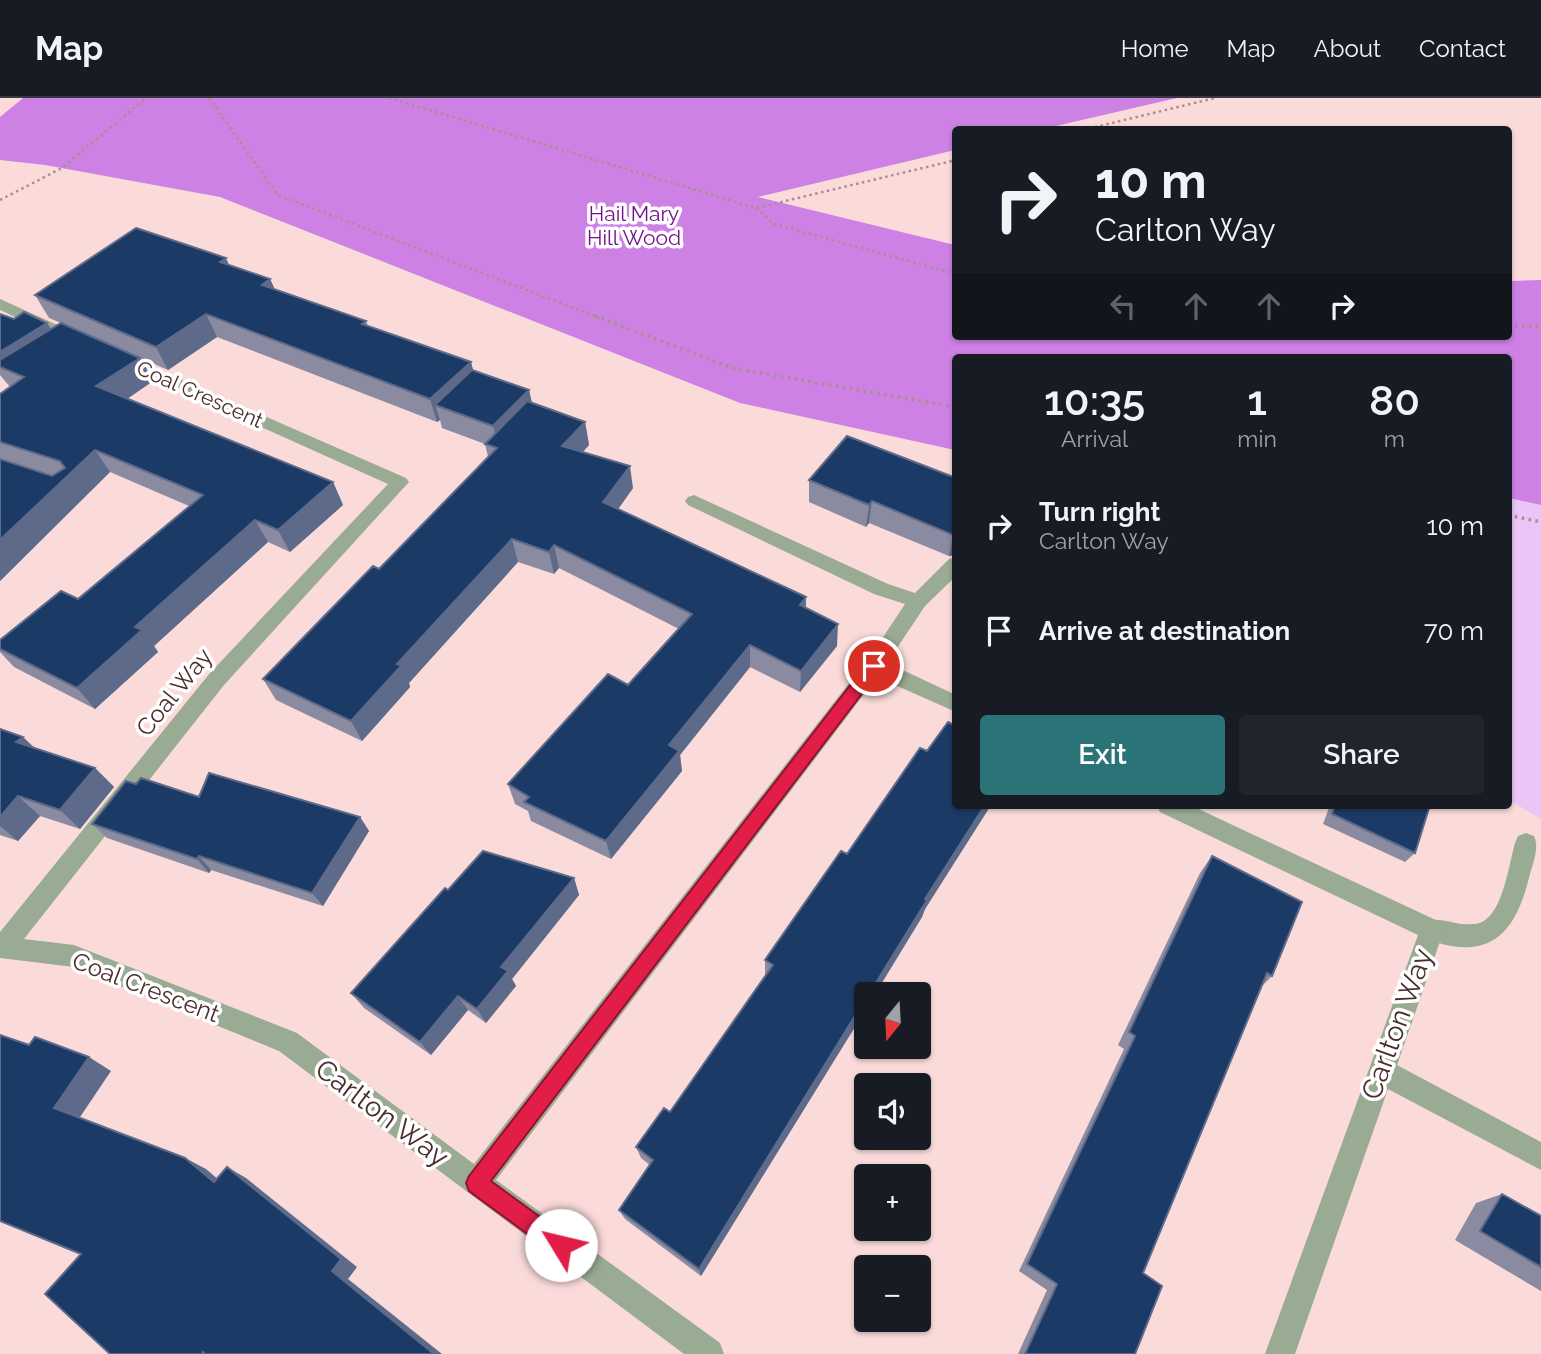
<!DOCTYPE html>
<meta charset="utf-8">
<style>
body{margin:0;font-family:Raleway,sans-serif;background:#20242c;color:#f1f3f6;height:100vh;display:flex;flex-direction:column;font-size:26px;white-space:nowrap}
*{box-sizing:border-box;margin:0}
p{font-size:23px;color:#9ea1a6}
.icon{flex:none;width:38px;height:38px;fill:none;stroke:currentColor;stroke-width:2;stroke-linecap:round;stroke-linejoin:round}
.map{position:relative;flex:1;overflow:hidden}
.drawer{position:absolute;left:952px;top:256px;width:560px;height:455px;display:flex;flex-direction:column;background:#171b24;border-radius:7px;box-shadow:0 2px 5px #0004}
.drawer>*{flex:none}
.hud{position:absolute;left:952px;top:28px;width:560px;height:214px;border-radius:7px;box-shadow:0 2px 5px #0004;background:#171b24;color:#f1f3f6;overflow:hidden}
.needle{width:46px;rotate:198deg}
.fabs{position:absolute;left:854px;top:884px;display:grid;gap:14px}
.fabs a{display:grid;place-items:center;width:77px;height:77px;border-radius:7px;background:#171b24;box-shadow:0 2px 5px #0004;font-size:35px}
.pin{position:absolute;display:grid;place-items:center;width:60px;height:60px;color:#fff;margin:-30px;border:4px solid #fff;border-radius:50%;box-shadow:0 2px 7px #0007}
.me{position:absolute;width:77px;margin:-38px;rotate:306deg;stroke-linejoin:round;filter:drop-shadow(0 0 5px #0008)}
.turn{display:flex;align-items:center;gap:24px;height:147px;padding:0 28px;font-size:32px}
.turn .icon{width:91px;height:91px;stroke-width:2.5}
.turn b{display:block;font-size:49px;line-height:60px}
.lanes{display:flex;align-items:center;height:66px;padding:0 28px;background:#0003;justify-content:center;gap:35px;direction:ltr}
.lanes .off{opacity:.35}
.eta{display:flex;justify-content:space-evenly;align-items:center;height:119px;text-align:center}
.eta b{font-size:42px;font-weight:600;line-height:49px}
.action{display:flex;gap:14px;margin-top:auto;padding:14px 28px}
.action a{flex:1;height:80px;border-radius:7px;background:#2a7477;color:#fff;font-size:28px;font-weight:600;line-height:80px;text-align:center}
.action a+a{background:#20242c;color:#f1f3f6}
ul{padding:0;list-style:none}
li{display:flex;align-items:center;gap:21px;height:105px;padding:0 28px}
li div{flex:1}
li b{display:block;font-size:26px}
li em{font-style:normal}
header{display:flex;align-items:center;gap:42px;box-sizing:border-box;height:98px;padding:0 35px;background:#171b24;border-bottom:2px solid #363941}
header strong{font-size:33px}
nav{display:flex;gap:38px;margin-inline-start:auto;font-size:24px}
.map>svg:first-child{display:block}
.green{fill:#ebc5f7}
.forest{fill:#ce81e5}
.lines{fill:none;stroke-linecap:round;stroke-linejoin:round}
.path-far1{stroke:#ac8d8d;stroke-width:2.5;stroke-dasharray:2.5 3.5;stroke-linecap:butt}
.path{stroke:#ac8d8d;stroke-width:3.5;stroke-dasharray:2.5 4.5;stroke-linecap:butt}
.lane{fill:#99ab93;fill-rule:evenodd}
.street{fill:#99ab93;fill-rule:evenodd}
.wall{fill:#8a8aa0}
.shaded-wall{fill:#5e6a89}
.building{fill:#1b3a66;stroke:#5e6a89;stroke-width:2}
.route{fill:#e11d48;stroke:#92132f;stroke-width:2}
.labels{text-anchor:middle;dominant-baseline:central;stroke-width:7;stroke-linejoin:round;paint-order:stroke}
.far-park-label{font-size:21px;fill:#75118d;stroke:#fff}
.far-street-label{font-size:21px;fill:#4a2d2e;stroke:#fff}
.street-label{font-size:24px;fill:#4a2d2e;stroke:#fff}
.near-street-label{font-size:28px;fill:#4a2d2e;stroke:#fff}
</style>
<header>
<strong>Map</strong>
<nav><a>Home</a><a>Map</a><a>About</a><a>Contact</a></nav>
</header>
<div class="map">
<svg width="1541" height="1256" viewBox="0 0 1541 1256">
<rect width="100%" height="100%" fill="#fadbda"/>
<!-- green -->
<path class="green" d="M1508 400 1541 407V721L1509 702Z"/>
<!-- forest -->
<path class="forest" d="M23 0H1177L1043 31 956 32 955 52 758 99 955 147 956 238H1508L1509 183 1541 182V407L1509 400 1508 259H956L955 352 740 305 220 99 45 67 0 62V19Z"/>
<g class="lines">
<!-- path-far1 -->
<path class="path-far1" d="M209 0 278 97 600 220
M389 0 756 110 956 62
M1083 32 1215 0
M0 102 62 70 146 0
M756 110 774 126 956 176"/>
<!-- path -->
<path class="path" d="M595 218 732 270 956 309
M1508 228H1541
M1508 417 1541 424"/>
<!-- lane -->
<path class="lane" d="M694 397 888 486 915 495 949 461 956 459V478L925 508 881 574 874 576 867 574 864 568 905 506 874 496 688 407 685 403 688 399Z
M1526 735 1534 738C1540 750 1532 767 1529 780 1514 840 1486 864 1424 840L1420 832 1424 824C1436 819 1448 824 1461 826 1467 826 1477 827 1482 824 1503 814 1509 766 1515 745L1518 738Z"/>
<!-- street -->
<path class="street" d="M0 201 84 239 86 242 78 247 72 245 0 212Z
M120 255 406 380 409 384 224 587 24 841 74 847 297 935 474 1066 867 562 874 560 881 562 956 597V614L877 579 496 1082 720 1245 724 1256H684L279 953 74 869 0 860V834L210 575 388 386 114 263 112 260Z
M1157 707H1190L1440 824 1444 832 1397 967 1541 1044V1072L1388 991 1295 1256H1265L1418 837 1160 714Z"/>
</g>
<!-- wall -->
<path class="wall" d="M229 167 270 181 275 191 366 223 368 228 471 264 473 273 529 292 532 305 585 324 589 347 583 354 633 390 618 411 806 499V510L837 548 800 594 750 569 680 657 682 673 611 761 531 723 528 713 515 706 508 686 628 587 679 531 559 470 554 476 518 464 409 585 410 589 362 643 276 602 263 581 379 471 488 359 485 346 442 330 440 322 437 324 217 239 168 272 119 251 140 260 153 283 127 301 333 384 343 407 290 454 268 444 154 548 158 554 95 611 14 569 0 554V542L78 501 189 408 110 374 0 483V296L10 289 0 277V216L14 221 51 231 61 225 49 220 35 197Z
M956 380V457L949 458 869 425 866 429 809 404V382Z
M0 631 23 639 35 650 95 670 114 689 80 731 40 718 18 743 0 737Z
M136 686 199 699 360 719 369 733 323 808 211 772 209 775 107 740 92 726Z
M956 707H991L925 811 922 819 875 896H866V911L701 1178 625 1121 619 1112 650 1067 641 1060 636 1049 670 1014 765 878V862L847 756Z
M1330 707H1430L1415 755 1405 764 1323 726Z
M1212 758 1272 878 1261 889 1143 1175 1135 1256H1018L1047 1192 1019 1173 1124 951 1118 947 1200 775Z
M574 780 579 797 512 881 516 888 486 925 468 912 431 957 364 910 351 895 448 792Z
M1502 1096 1541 1118V1193L1455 1142 1476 1105Z"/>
<!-- shaded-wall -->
<path class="shaded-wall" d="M226 160 236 183 220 164Z
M270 181 280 204 262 187Z
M206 216 217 239 168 272 156 249Z
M47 225 57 240 0 269V254Z
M140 260 153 283 111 312 96 288Z
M471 264 477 287 435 307 440 322 437 324 430 301Z
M529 292 534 315 499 351 493 328Z
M585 324 589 347 567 371 562 348Z
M95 352 110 374 0 483V442Z
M630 368 633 390 607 427 603 404Z
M333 384 343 407 290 454 278 432Z
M872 403 869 425 866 429 869 407Z
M255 422 268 444 154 548 158 554 95 611 77 590 135 529Z
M956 436V457L949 458 953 437Z
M512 441 518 464 409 585 410 589 362 643 351 623 397 566Z
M554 447 559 470 554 476 549 454Z
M806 499 805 521 800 507Z
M838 526 837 548 800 594 801 573Z
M750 547V569L680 657 682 673 611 761 606 743 669 647Z
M23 639 43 659 16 644Z
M95 670 114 689 80 731 60 712Z
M18 698 40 718 18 743 0 728V719Z
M985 707H991L925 811 922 819 875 896H869L925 801Z
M360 719 369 733 323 808 312 795Z
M199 758 211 772 209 775 197 761Z
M574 780 579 797 512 881 516 888 486 925 477 911 501 869Z
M458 898 468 912 431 957 420 944Z
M866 900V911L701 1178 699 1171Z
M89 959 111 973 78 1022 54 1010Z
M185 1060 206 1071 233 1094 214 1084Z
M227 1069 246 1080 357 1169 348 1181 442 1256H434L332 1173Z"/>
<!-- building -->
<path class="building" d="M136 130 226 160 220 164 270 181 262 187 366 223 362 226 471 264 430 301 206 216 156 249 35 197Z
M24 214 47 225 0 254V216L14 221Z
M61 225 140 260 96 288 333 384 278 432 255 422 135 529 142 532 77 590 0 551V542L61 493 78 501 203 397 95 352 0 442V361L52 378 65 370 60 363 0 344V296L24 279 0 269V262Z
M472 272 529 292 493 328 435 307Z
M527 303 585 324 562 348 630 368 603 404 806 499 800 507 838 526 801 573 750 547 669 647 679 653 606 743 524 704 529 699 508 686 608 576 628 587 692 516 554 447 549 454 512 441 397 566 401 568 351 623 263 581 373 468 379 471 497 350 485 346Z
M847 338 956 380V436L953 437 872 403 869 407 809 382Z
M948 624 956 628V707H985L925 801 927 802 869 896H866V900L699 1171 619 1112 653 1062 636 1049 664 1010 670 1014 773 867 765 862 841 753 847 756 920 650 927 653Z
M0 631 23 639 16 644 95 670 60 712 18 698 0 719Z
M209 675 360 719 312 795 199 758 197 761 92 726 126 683 136 686 141 680 199 699Z
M1335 707H1430L1415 755 1332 716Z
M483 753 574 780 501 869 508 873 477 911 458 898 420 944 351 895 445 790 448 792Z
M1212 758 1302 804 1272 878 1267 875 1143 1175 1162 1188 1135 1256H1025L1057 1186 1027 1166 1135 938 1129 934Z
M0 937 29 947 35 939 89 959 54 1010 185 1060 214 1084 227 1069 341 1161 332 1173 434 1256H205L203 1254 202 1256H110L45 1196 81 1156 0 1123Z
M1502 1096 1541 1118V1169L1480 1133Z"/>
<!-- route -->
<path class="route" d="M874 562 880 563 882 568 880 572 491 1083 569 1140 572 1147 569 1155 561 1158 553 1155 469 1093 466 1085 469 1078 869 563Z"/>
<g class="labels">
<!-- far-park labels -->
<g class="far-park-label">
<text x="634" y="115">Hail Mary<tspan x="634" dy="24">Hill Wood</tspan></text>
</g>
<!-- far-street labels -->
<g class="far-street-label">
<text transform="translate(200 296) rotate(24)">Coal Crescent</text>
</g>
<!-- street labels -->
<g class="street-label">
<text transform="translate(174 594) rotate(-51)">Coal Way</text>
<text transform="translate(146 889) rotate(21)">Coal Crescent</text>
</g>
<!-- near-street labels -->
<g class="near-street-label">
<text transform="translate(1397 926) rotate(-70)">Carlton Way</text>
<text transform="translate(382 1015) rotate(37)">Carlton Way</text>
</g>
</g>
</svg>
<div class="fabs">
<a><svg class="needle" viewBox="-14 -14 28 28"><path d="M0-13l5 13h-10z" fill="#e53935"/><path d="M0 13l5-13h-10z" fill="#9ea1a6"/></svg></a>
<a><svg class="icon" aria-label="sound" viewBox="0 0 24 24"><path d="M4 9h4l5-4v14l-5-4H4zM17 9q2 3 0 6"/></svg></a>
<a>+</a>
<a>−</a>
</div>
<div class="pin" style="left:874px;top:568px;background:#d93025"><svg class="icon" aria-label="arrive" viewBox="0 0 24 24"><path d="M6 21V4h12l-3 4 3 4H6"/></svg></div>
<svg class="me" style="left:561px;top:1147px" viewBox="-20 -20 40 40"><circle r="19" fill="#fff"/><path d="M0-13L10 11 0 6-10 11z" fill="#e11d48"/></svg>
<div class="hud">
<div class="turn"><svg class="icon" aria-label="right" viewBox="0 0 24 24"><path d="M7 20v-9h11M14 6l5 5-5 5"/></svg><div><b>10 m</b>Carlton Way</div></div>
<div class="lanes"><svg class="icon off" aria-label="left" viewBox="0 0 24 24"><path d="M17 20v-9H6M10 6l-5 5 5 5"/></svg><svg class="icon off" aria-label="ahead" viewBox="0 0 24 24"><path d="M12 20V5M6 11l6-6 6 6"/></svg><svg class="icon off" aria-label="ahead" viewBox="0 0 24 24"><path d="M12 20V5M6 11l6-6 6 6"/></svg><svg class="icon" aria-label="right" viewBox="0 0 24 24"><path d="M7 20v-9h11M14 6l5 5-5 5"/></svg></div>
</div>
<section class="drawer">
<div class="eta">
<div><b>10:35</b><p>Arrival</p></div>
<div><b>1</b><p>min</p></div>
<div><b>80</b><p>m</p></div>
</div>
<ul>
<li><svg class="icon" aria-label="right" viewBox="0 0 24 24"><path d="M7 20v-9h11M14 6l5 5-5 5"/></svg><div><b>Turn right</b><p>Carlton Way</p></div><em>10 m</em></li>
<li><svg class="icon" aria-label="arrive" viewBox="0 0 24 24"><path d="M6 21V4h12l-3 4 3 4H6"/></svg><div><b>Arrive at destination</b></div><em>70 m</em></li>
</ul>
<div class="action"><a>Exit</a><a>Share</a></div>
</section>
</div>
